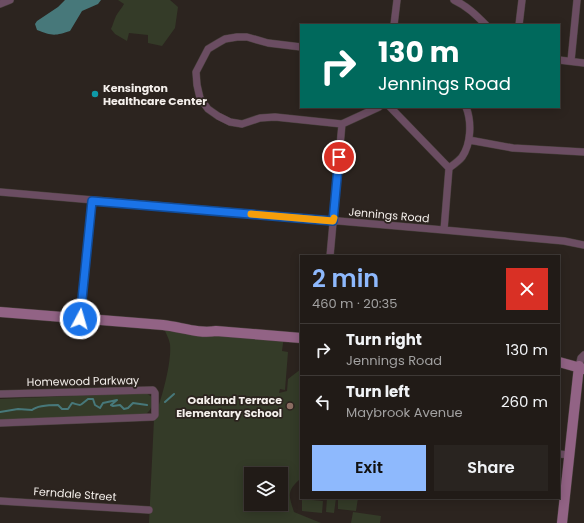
<!DOCTYPE html>
<meta charset="utf-8">
<style>
body{margin:0;font-family:Poppins,sans-serif;background:#292420;color:#f1f3f6;height:100vh;display:flex;flex-direction:column;font-size:15px;white-space:nowrap}
*{box-sizing:border-box;margin:0}
p{font-size:13px;color:#a2a1a1}
.icon{flex:none;width:22px;height:22px;fill:none;stroke:currentColor;stroke-width:2;stroke-linecap:round;stroke-linejoin:round}
.map{position:relative;flex:1;overflow:hidden}
.panel{position:absolute;left:300px;top:255px;width:260px;height:244px;display:flex;flex-direction:column;background:#211b17;border-radius:0px;box-shadow:0 2px 10px #0003,0 0 0 1px #3e3936}
.panel>*{flex:none}
.top-card{position:absolute;left:300px;top:24px;width:260px;height:84px;border-radius:0px;box-shadow:0 2px 10px #0003,0 0 0 1px #3e3936;background:#00695c;color:#fff;overflow:hidden}
.fabs{position:absolute;left:244px;top:467px;display:grid;gap:8px}
.fabs a{display:grid;place-items:center;width:44px;height:44px;border-radius:0px;background:#211b17;box-shadow:0 2px 10px #0003,0 0 0 1px #3e3936;font-size:20px}
.pin{position:absolute;display:grid;place-items:center;width:34px;height:34px;color:#fff;margin:-17px;border:2px solid #fff;border-radius:50%;box-shadow:0 1px 4px #0007}
.me{position:absolute;width:44px;margin:-22px;rotate:6deg;stroke-linejoin:round;filter:drop-shadow(0 0 3px #0008)}
.turn{display:flex;align-items:center;gap:14px;height:84px;padding:0 12px;font-size:18px}
.turn .icon{width:52px;height:52px;stroke-width:2.5}
.turn b{display:block;font-size:28px;line-height:34px}
.round{display:grid;place-items:center;flex:none;width:42px;height:42px;border-radius:0px;background:#292420}
.summary{display:flex;align-items:center;justify-content:space-between;height:68px;padding:0 12px}
h1{font-size:24px;font-weight:600;line-height:30px;color:#8eb9fd}
.cta{display:flex;gap:8px;margin-top:auto;padding:8px 12px}
.cta a{flex:1;height:46px;border-radius:0px;background:#8eb9fd;color:#111;font-size:16px;font-weight:600;line-height:46px;text-align:center}
.cta a+a{background:#292420;color:#f1f3f6}
ul{padding:0;list-style:none}
li{display:flex;align-items:center;gap:12px;height:52px;padding:0 12px;border-top:1px solid #3e3936}
li div{flex:1}
li b{display:block;font-size:15px}
li em{font-style:normal}
.map>svg:first-child{display:block}
.green{fill:#343b28;fill-rule:evenodd}
.water{fill:#47787a}
.lines{fill:none;stroke-linecap:round;stroke-linejoin:round}
.stream{stroke:#47787a;stroke-width:2}
.street-casing{stroke:#48403c;stroke-width:8}
.secondary-casing{stroke:#48403c;stroke-width:11}
.street{stroke:#6b4d62;stroke-width:7}
.secondary{stroke:#926385;stroke-width:10}
.route-casing{stroke:#114b97;stroke-width:10}
.route{stroke:#1a73e8;stroke-width:7}
.slow{stroke:#f59e0b;stroke-width:7}
.culture-dot{fill:#0f9aa8;stroke:#2c241f;stroke-width:1.5}
.education-dot{fill:#8d6e63;stroke:#2c241f;stroke-width:1.5}
.labels{text-anchor:middle;dominant-baseline:central;stroke-width:3.5;stroke-linejoin:round;paint-order:stroke}
.poi-label{font-size:11px;font-weight:bold;fill:#f4efeb;stroke:#2c241f;text-anchor:start}
.street-label{font-size:11px;fill:#f4efeb;stroke:#2c241f}
</style>
<div class="map">
<svg width="584" height="523" viewBox="0 0 584 523">
<rect width="100%" height="100%" fill="#2c241f"/>
<!-- green -->
<path class="green" d="M118 0H170L178 7 175 28 162 46 148 43V35L129 33 127 41 115 34 111 29C113 25 114 20 116 16 118 12 122 8 124 4Z
M163 326 284 336 282 351 288 352 285 390 280 389 279 393 287 391 288 379 301 369V478C287 491 288 494 294 512L321 523H149L154 419C161 401 172 363 170 344 169 338 165 332 163 326ZM251 474H281V504H251Z
M146 393 152 397C151 406 153 410 144 415L0 421V399Z
M327 498H336L334 513 326 512Z
M338 498H358L356 511 338 509Z
M302 499 323 501 322 513 302 511Z
M353 512 381 516 380 523H351Z"/>
<!-- water -->
<path class="water" d="M65 0H101L98 4 82 11 70 31C55 36 52 36 37 30L35 24 37 21 58 7Z"/>
<g class="lines">
<!-- stream -->
<path class="stream" d="M165 402 174 394
M0 412 18 409 32 410C38 405 51 405 58 405L62 409H68L72 403C83 406 79 406 88 399H93L95 405 100 408 103 403 117 400 111 405 113 406 120 405 124 409 128 408 133 403 147 405"/>
<!-- street casing -->
<g class="street-casing">
<path id="street" d="M454 0C467 6 476 15 486 25
M0 4 10 0
M394 25 397 0
M519 25 522 0
M301 47 268 43 247 37H237L225 39 218 43 208 49 196 72 197 85 200 98 208 109 218 116 230 122 242 124 260 118 275 117 342 124 379 107
M559 60 584 63
M571 61 577 0
M390 107 449 168 444 230
M469 140 513 148 584 152
M449 168C453 165 459 161 462 157 471 144 472 122 466 107
M0 192 444 230 564 241 584 245
M330 256 342 124
M80 319 92 201
M579 366 581 358 584 355
M0 394 153 390 155 393V415L153 417 0 423
M559 454 570 455
M0 501 149 510"/>
</g>
<!-- secondary casing -->
<g class="secondary-casing">
<path id="secondary" d="M0 312 163 325C181 327 198 334 216 331L301 338
M559 362 584 369
M562 523 579 366"/>
</g>
<!-- street -->
<use href="#street" class="street"/>
<!-- secondary -->
<use href="#secondary" class="secondary"/>
</g>
<g class="lines">
<!-- route casing -->
<g class="route-casing">
<path id="route" d="M80 319 92 201 333 221 339 157"/>
</g>
<!-- route -->
<use href="#route" class="route"/>
<!-- slow -->
<path class="slow" d="M251 214 333 221 334 218"/>
</g>
<!-- markers -->
<circle class="culture-dot" cx="95" cy="94" r="4"/>
<circle class="education-dot" cx="290" cy="406" r="4"/>
<g class="labels">
<!-- poi labels -->
<g class="poi-label">
<text x="103" y="88">Kensington<tspan x="103" dy="13">Healthcare Center</tspan></text>
<text x="282" y="400" text-anchor="end">Oakland Terrace<tspan x="282" dy="13">Elementary School</tspan></text>
</g>
<!-- street labels -->
<g class="street-label">
<text transform="translate(389 215) rotate(5)">Jennings Road</text>
<text transform="translate(83 381) rotate(-1)">Homewood Parkway</text>
<text transform="translate(75 494) rotate(4)">Ferndale Street</text>
</g>
</g>
</svg>
<div class="fabs">
<a><svg class="icon" aria-label="layers" viewBox="0 0 24 24"><path d="M12 4l9 5-9 5-9-5zM3 14l9 5 9-5"/></svg></a>
</div>
<div class="pin" style="left:339px;top:157px;background:#d93025"><svg class="icon" aria-label="arrive" viewBox="0 0 24 24"><path d="M6 21V4h12l-3 4 3 4H6"/></svg></div>
<svg class="me" style="left:80px;top:319px" viewBox="-20 -20 40 40"><circle r="17" fill="#1a73e8" stroke="#fff" stroke-width="3"/><path d="M0-11L8 9 0 5-8 9z" fill="#fff"/></svg>
<div class="top-card">
<div class="turn"><svg class="icon" aria-label="right" viewBox="0 0 24 24"><path d="M7 20v-9h11M14 6l5 5-5 5"/></svg><div><b>130 m</b>Jennings Road</div></div>
</div>
<section class="panel">
<div class="summary"><div><h1>2 min</h1><p>460 m · 20:35</p></div><a class="round" style="background:#d93025;color:#fff"><svg class="icon" aria-label="close" viewBox="0 0 24 24"><path d="M6 6l12 12M18 6L6 18"/></svg></a></div>
<ul>
<li><svg class="icon" aria-label="right" viewBox="0 0 24 24"><path d="M7 20v-9h11M14 6l5 5-5 5"/></svg><div><b>Turn right</b><p>Jennings Road</p></div><em>130 m</em></li>
<li><svg class="icon" aria-label="left" viewBox="0 0 24 24"><path d="M17 20v-9H6M10 6l-5 5 5 5"/></svg><div><b>Turn left</b><p>Maybrook Avenue</p></div><em>260 m</em></li>
</ul>
<div class="cta"><a>Exit</a><a>Share</a></div>
</section>
</div>
